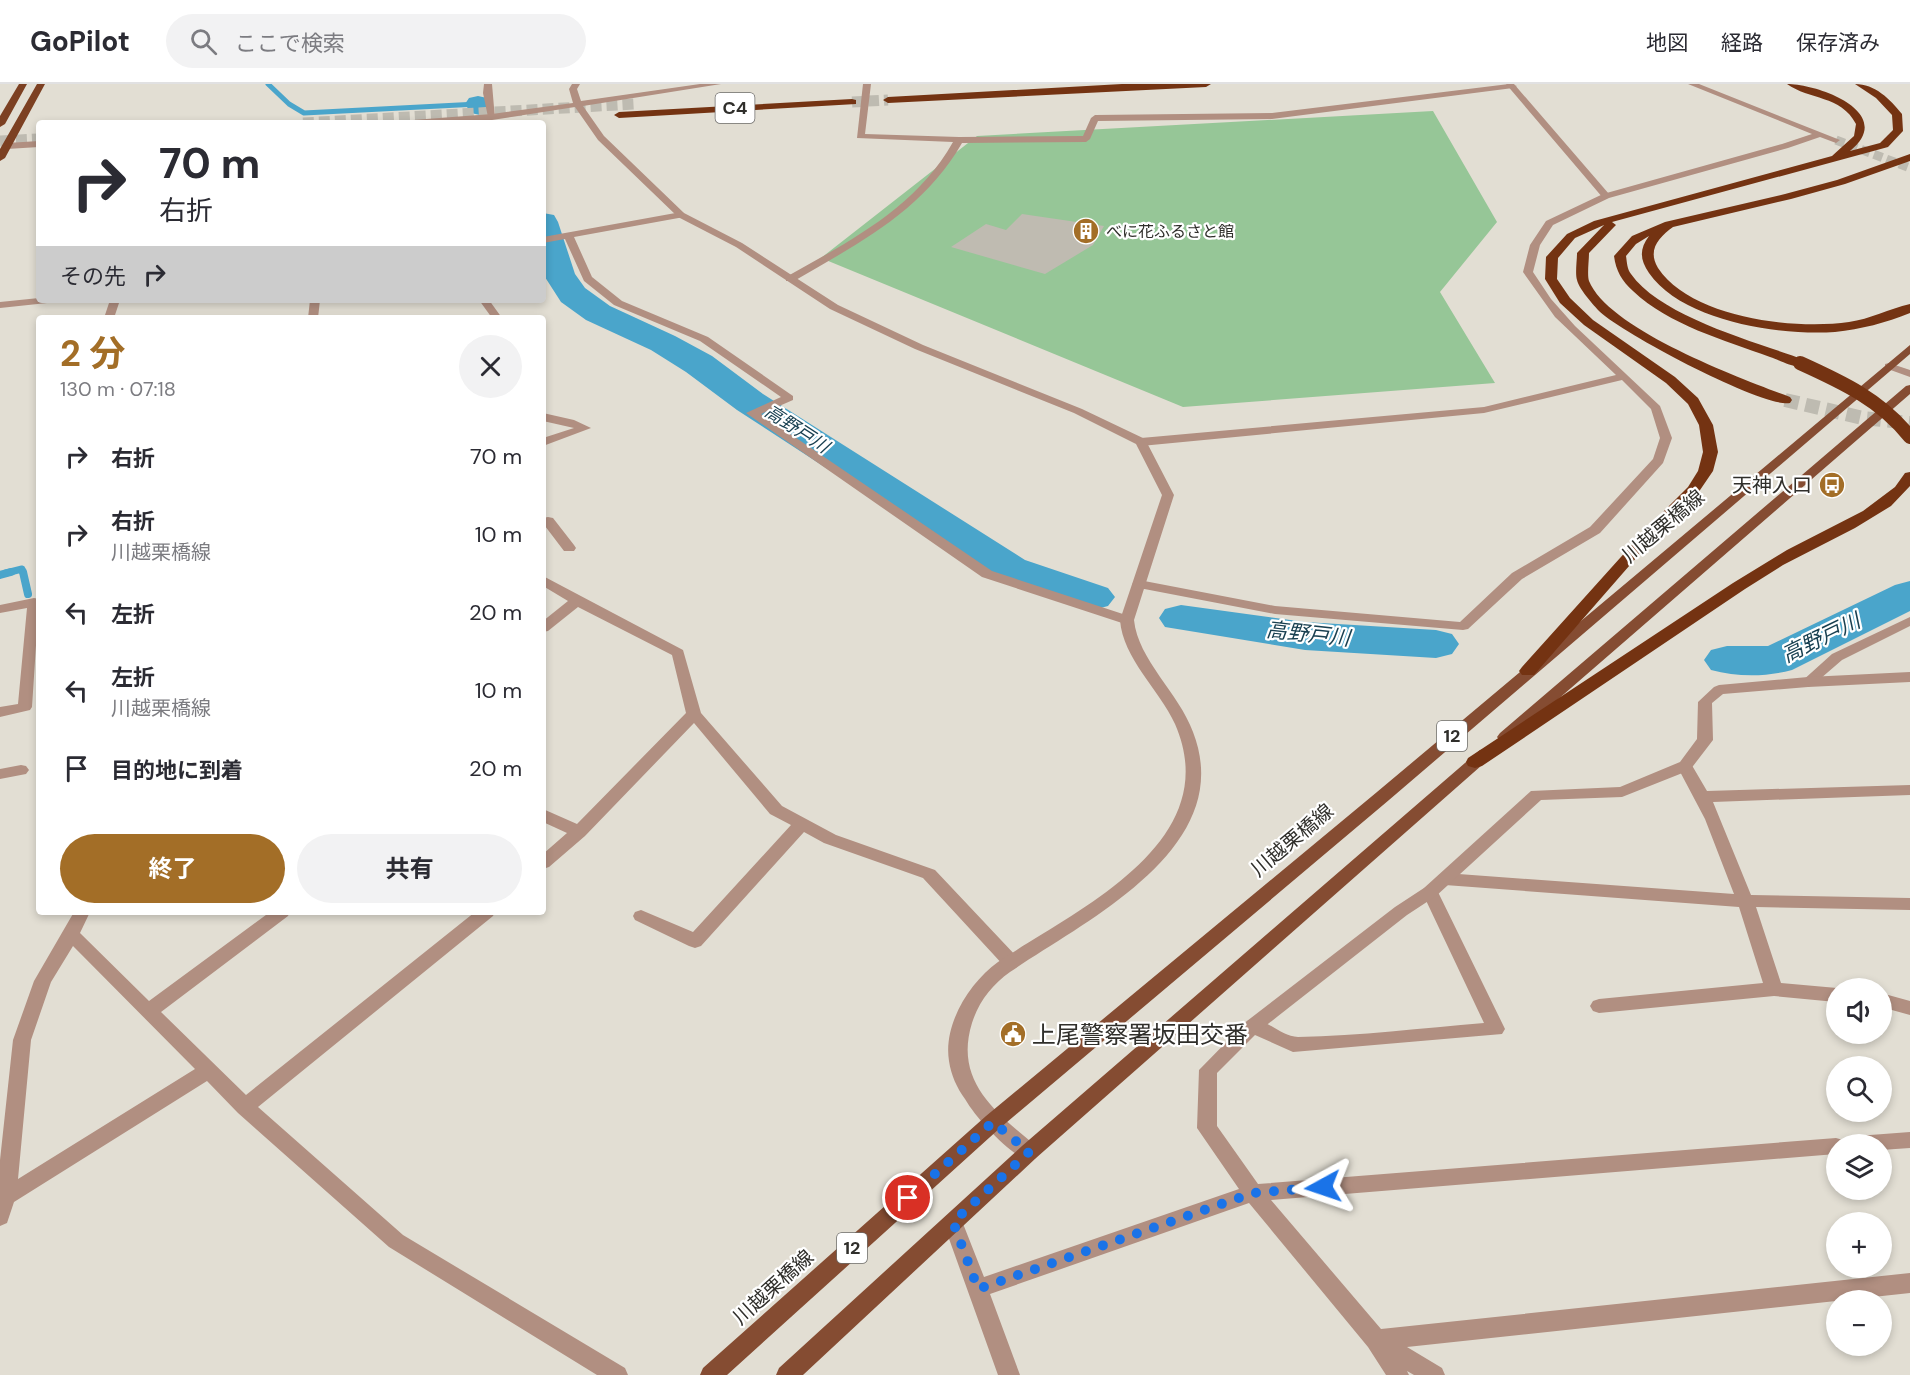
<!DOCTYPE html>
<html lang="ja">
<meta charset="utf-8">
<style>
body{margin:0;font-family:"DM Sans","Noto Sans JP",sans-serif;background:#f2f2f3;color:#2b2b33;height:100vh;display:flex;flex-direction:column;font-size:22px;white-space:nowrap}
*{box-sizing:border-box;margin:0}
p{font-size:20px;color:#7c7c81}
.icon{flex:none;width:33px;height:33px;fill:none;stroke:currentColor;stroke-width:2;stroke-linecap:round;stroke-linejoin:round}
.map{position:relative;flex:1;overflow:hidden}
.side{position:absolute;left:36px;top:231px;width:510px;height:600px;display:flex;flex-direction:column;background:#fff;border-radius:6px;box-shadow:0 3px 9px #0003}
.side>*{flex:none}
.guide{position:absolute;left:36px;top:36px;width:510px;height:183px;border-radius:6px;box-shadow:0 3px 9px #0003;background:#fff;color:#2b2b33;overflow:hidden}
.tools{position:absolute;left:1826px;top:894px;display:grid;gap:12px}
.tools a{display:grid;place-items:center;width:66px;height:66px;border-radius:50%;background:#fff;box-shadow:0 3px 9px #0003;font-size:30px}
.pin{position:absolute;display:grid;place-items:center;width:51px;height:51px;color:#fff;margin:-26px;border:3px solid #fff;border-radius:50%;box-shadow:0 2px 6px #0007}
.me{position:absolute;width:66px;margin:-33px;rotate:265deg;stroke-linejoin:round;filter:drop-shadow(0 0 4px #0008)}
.turn{display:flex;align-items:center;gap:21px;height:126px;padding:0 24px;font-size:27px}
.turn .icon{width:78px;height:78px;stroke-width:2.5}
.turn b{display:block;font-size:42px;line-height:51px}
.then{display:flex;align-items:center;height:57px;padding:0 24px;background:#0003;gap:12px;font-size:22px}
.round{display:grid;place-items:center;flex:none;width:63px;height:63px;border-radius:32px;background:#f2f2f3}
.head{display:flex;align-items:center;justify-content:space-between;height:102px;padding:0 24px}
h1{font-size:36px;font-weight:700;line-height:45px;color:#a36e27}
.action{display:flex;gap:12px;margin-top:auto;padding:12px 24px}
.action a{flex:1;height:69px;border-radius:36px;background:#a36e27;color:#fff;font-size:24px;font-weight:700;line-height:69px;text-align:center}
.action a+a{background:#f2f2f3;color:#2b2b33}
ul{padding:0;list-style:none}
li{display:flex;align-items:center;gap:18px;height:78px;padding:0 24px}
li div{flex:1}
li b{display:block;font-size:22px}
li em{font-style:normal}
header{display:flex;align-items:center;gap:36px;box-sizing:border-box;height:84px;padding:0 30px;background:#fff;border-bottom:2px solid #e1e1e2}
header strong{font-size:28px}
nav{display:flex;gap:33px;margin-inline-start:auto;font-size:21px}
.search{width:420px;height:54px;background:#f2f2f3;display:flex;align-items:center;gap:15px;box-sizing:border-box;padding:0 21px;border-radius:33px;color:#7c7c81;font-size:22px}
.map>svg:first-child{display:block}
.green{fill:#96c697}
.lines{fill:none;stroke-linecap:round;stroke-linejoin:round}
.stream-far2{stroke:#4aa5cb;stroke-width:5}
.stream-far1{stroke:#4aa5cb;stroke-width:7}
.stream{stroke:#4aa5cb;stroke-width:8}
.river{fill:#4aa5cb;fill-rule:evenodd}
.building{fill:#bfbbb1}
.minor-tunnel{stroke:#bebbb1;stroke-width:9;stroke-dasharray:9 4.5;stroke-linecap:butt}
.motorway-tunnel-far1{stroke:#bebbb1;stroke-width:11;stroke-dasharray:11 5;stroke-linecap:butt}
.motorway-tunnel{stroke:#bebbb1;stroke-width:14;stroke-dasharray:14 7;stroke-linecap:butt}
.minor{fill:#b18f81;fill-rule:evenodd}
.tertiary{fill:#b18f81;fill-rule:evenodd}
.primary{fill:#854c32;fill-rule:evenodd}
.trunk{fill:#7c4022;fill-rule:evenodd}
.motorway{fill:#743312;fill-rule:evenodd}
.motorway-bridge{stroke:#743312;stroke-width:14}
.route{stroke:#1a73e8;stroke-width:10;stroke-dasharray:0 18}
.labels{text-anchor:middle;dominant-baseline:central;stroke-width:4.5;stroke-linejoin:round;paint-order:stroke}
.far-poi-label{font-size:16px;fill:#302f2b;stroke:#fff;text-anchor:start}
.shield{fill:#fff;stroke:#6e6d6b;stroke-width:1.5}
.shield-label{font-size:18px;font-weight:bold;fill:#302f2b}
.far-water-label{font-size:18px;font-style:italic;fill:#194051;stroke:#fff}
.poi-label{font-size:20px;fill:#302f2b;stroke:#fff;text-anchor:end}
.street-label{font-size:20px;fill:#302f2b;stroke:#fff}
.water-label{font-size:21px;font-style:italic;fill:#194051;stroke:#fff}
.near-poi-label{font-size:24px;fill:#302f2b;stroke:#fff;text-anchor:start}
</style>
<header>
<strong>GoPilot</strong>
<div class="search"><svg class="icon" aria-label="search" viewBox="0 0 24 24"><circle cx="10" cy="10" r="6"/><path d="M15 15l6 6"/></svg>ここで検索</div>
<nav><a>地図</a><a>経路</a><a>保存済み</a></nav>
</header>
<div class="map">
<svg width="1910" height="1291" viewBox="0 0 1910 1291">
<rect width="100%" height="100%" fill="#e2ded3"/>
<!-- green -->
<path class="green" d="M1433 27 1497 138 1440 208 1495 299 1183 323 821 174 977 52Z"/>
<g class="lines">
<!-- stream-far2 -->
<path class="stream-far2" d="M268 0 289 20 304 29 478 20"/>
<!-- stream-far1 -->
<path class="stream-far1" d="M6 489 22 485 23 489"/>
<!-- stream -->
<path class="stream" d="M23 488 28 510
M0 491 11 488"/>
<!-- river -->
<path class="river" d="M478 12 487 14 493 23 489 29 480 31 471 29 465 20 469 14Z
M543 129 554 131 558 138 575 190 585 204 610 222 675 252 712 272 763 310 1025 476 1108 504 1115 513 1108 522 1093 526 995 494 737 326 686 288 651 266 586 236 561 218 543 190Z
M1910 497V527L1792 586C1766 593 1737 593 1711 586L1704 576 1711 566 1727 562H1768L1895 501Z
M1181 521 1305 538 1436 546 1452 550 1459 560 1452 570 1436 574 1305 566 1165 543 1159 534 1165 525Z"/>
</g>
<!-- building -->
<path class="building" d="M1022 130 1104 142 1093 161 1045 190 951 163 986 140 1006 146Z"/>
<g class="lines">
<!-- minor-tunnel -->
<path class="minor-tunnel" d="M1836 56 1910 84"/>
<!-- motorway-tunnel-far1 -->
<path class="motorway-tunnel-far1" d="M852 18 888 16
M303 39 634 20
M0 57 39 55"/>
<!-- motorway-tunnel -->
<path class="motorway-tunnel" d="M1785 316 1863 334 1910 339"/>
<!-- minor -->
<path class="minor" d="M484 0H492L495 35 488 33 483 9Z
M863 0H871L865 50 959 53 1083 52 1091 34 1095 31 1272 29 1509 0 1517 2 1513 4 1272 35 1098 37 1090 55 1086 58 962 59C923 127 859 159 794 197H786V193C850 157 916 124 953 58L857 54Z
M1688 0H1699L1840 56 1836 59 1820 53 1788 64 1609 114 1553 141 1540 161 1533 188 1551 215 1575 242 1660 322 1672 354 1663 379 1600 449 1522 495 1468 545 1463 546 1275 530 1134 503 1132 500 1139 496 1275 522 1460 538 1512 489 1590 443 1653 375 1660 354 1651 325 1622 296 1484 329 1141 362 1135 358 1141 354 1484 323 1616 291 1555 233 1523 188 1530 161 1546 137 1603 110 1782 60 1812 50Z
M681 128 684 129V133L574 153 592 193 622 217 708 253 793 312V316L761 330 992 487 1132 533 1134 536 1132 539H1122L982 493 746 329 781 313 700 257 614 221 584 197 565 155 543 159V153Z
M39 214V216H52L47 219 0 224V218Z
M110 216H120L114 234H104Z
M310 216H320L318 234H308Z
M479 216H489L502 234H492Z
M543 329 574 336 591 344 543 362V354L574 344 543 337Z
M548 433 553 434 574 461 576 464 574 467H564L545 442 543 443V434Z
M543 492 683 566 701 629 782 722 836 751 935 786 1017 873 1020 878 1017 883 1011 885 1005 883 923 794 824 759 804 748 701 862 695 864 689 862 635 836 633 832 635 828 641 826 693 848 791 741 770 730 694 639 585 752 549 783 543 785V770L567 749 543 738V725L577 740 686 629 672 571 578 523 548 547 543 548V537L568 517 543 502Z
M34 514 39 515 32 623 30 626 0 633V623L18 620 27 524 0 529V521Z
M1910 533V542L1842 576 1813 601 1808 603 1801 598 1832 570Z
M1685 677 1690 678 1707 707 1910 701V711L1713 718 1751 811 1910 814V826L1756 823 1781 899 1837 904 1836 918 1774 912 1599 929 1593 927 1590 922 1593 917 1599 915 1763 899 1739 823 1445 801 1439 799 1437 795 1439 791 1445 789 1734 810 1705 735 1677 682Z
M21 681 26 682 29 686 26 690 0 695V685Z
M1430 802 1436 804 1438 808 1505 945 1502 950 1293 968 1255 951 1217 989V1042L1258 1100 1836 1054 1843 1056 1845 1060H1836V1070L1271 1116 1381 1245 1910 1189V1209L1407 1263 1442 1284 1445 1291H1414L1407 1287 1409 1291H1386L1368 1263 1249 1119 990 1210 1020 1291H998L943 1138 946 1132 953 1129 960 1132 984 1193 1239 1105 1197 1044 1199 986 1247 937C1265 931 1280 953 1298 953 1360 952 1422 944 1484 939L1422 808 1424 804Z
M74 828H90L80 849 149 917 270 828H290L288 832 161 928 246 1011 475 828H495L493 832 258 1023 403 1151 625 1284 628 1291H597L389 1163 238 1029 207 997 14 1118 7 1139 0 1142V1076L13 956 34 897ZM73 862 195 985 18 1095 31 956 51 898Z
M1881 909 1910 917V931L1881 923Z
M1910 1048V1064L1881 1066V1060H1847L1850 1054 1857 1052Z"/>
<!-- tertiary -->
<path class="tertiary" d="M572 0H580L577 5 581 17 700 0H721L583 22 604 52 684 129 742 159 838 221 923 261 1082 325 1145 355 1174 411 1134 536C1138 576 1179 609 1193 648 1238 764 1086 836 1010 888 992 901 979 917 972 939 954 997 995 1028 1036 1062L1039 1068 1036 1074C1031 1076 1028 1077 1023 1074 1004 1064 976 1034 965 1015 957 1004 951 991 949 977 943 940 970 898 998 878 1076 826 1227 759 1175 640 1159 605 1123 575 1120 536L1162 411 1136 360 1074 329 915 265 830 225 736 163 678 133 598 56 575 23 492 36 409 39 413 36 492 30 573 19 569 5Z
M1506 0H1514L1609 110V114H1603Z
M39 57V63L7 65 3 62 7 59Z
M1889 279 1910 286V293L1885 284V280Z
M1910 588V598L1808 603 1723 610 1712 619 1713 656 1690 686 1622 713 1541 716 1436 812 1407 831 1259 947 1253 949 1247 947 1244 942 1247 937 1395 823 1424 804 1531 707 1620 703 1680 678 1697 655 1698 618 1714 603 1719 601 1808 593Z"/>
<!-- primary -->
<path class="primary" d="M1910 261V270L1389 716 1000 1044 727 1291H700L703 1284 986 1032 1377 708Z
M1910 301V310L1510 657H1500L1497 653 1500 649 1906 302Z
M1485 665 1490 666 1493 670 1490 674 1036 1074 803 1291H776L779 1284 1022 1062 1480 666Z"/>
<!-- trunk -->
<path class="trunk" d="M19 0H27L5 40 0 43V32Z
M37 0H45L5 74 0 77V65Z"/>
<!-- motorway -->
<path class="motorway" d="M1122 0H1211L1206 3 888 19 883 16 888 13Z
M1787 0C1819 0 1897 29 1850 67L1880 59 1893 46 1892 31 1876 14 1855 0C1875 0 1890 15 1902 30L1903 47 1888 63 1612 138 1616 141 1614 143 1589 169C1589 177 1587 190 1589 197 1609 246 1742 295 1790 313L1792 316 1790 319C1765 325 1619 248 1598 226 1592 219 1579 205 1577 196 1575 189 1577 177 1577 169L1604 141 1575 154 1558 174 1557 195 1570 214 1593 236 1675 293 1698 314 1713 341 1718 368 1713 387 1698 409 1657 450 1534 591H1522L1519 587 1522 583 1647 444 1688 403 1698 387 1703 368 1699 341 1688 320 1666 299 1584 241 1560 219 1545 195 1546 173 1567 150 1594 137 1832 72 1854 52 1856 40C1841 11 1809 16 1787 0Z
M852 15 856 16V20L619 34 614 31 619 28Z
M1910 70V77L1845 100 1791 115 1673 143C1659 153 1647 166 1658 184 1691 234 1794 246 1849 238 1870 235 1889 225 1910 220V229C1886 239 1861 245 1835 248 1780 252 1682 237 1649 189 1640 176 1639 165 1649 152L1636 160 1626 172C1627 178 1627 185 1631 190 1661 233 1756 258 1805 276L1807 279 1805 282C1794 285 1780 276 1770 273 1724 256 1669 241 1633 207 1622 197 1616 187 1614 172L1632 152 1665 138 1785 110 1837 96Z
M1910 388V402L1891 422 1855 444 1783 481 1745 505 1482 682 1475 684 1468 682 1466 678 1468 674 1733 499 1787 466 1863 427 1895 403 1905 389Z"/>
<!-- motorway-bridge -->
<path class="motorway-bridge" d="M1800 279C1842 298 1881 316 1910 353"/>
</g>
<g class="lines">
<!-- route -->
<path class="route" d="M908 1114 993 1038 1029 1068 953 1138 978 1205 1253 1109 1323 1103"/>
</g>
<!-- icons -->
<defs>
<g id="building-disc" transform="scale(1.35)"><circle r="9.5" fill="#a36e27" stroke="#fff"/><path d="M-4-6H4V6H1V3H-1V6H-4ZM-2.5-4.3h1.7v1.8h-1.7ZM.8-4.3h1.7v1.8H.8ZM-2.5-1h1.7V.8h-1.7ZM.8-1h1.7V.8H.8Z" fill="#fff"/></g>
<g id="bus-disc" transform="scale(1.35)"><circle r="9.5" fill="#a36e27" stroke="#fff"/><path d="M-5-6H5V4H4V6H2V4H-2V6H-4V4H-5ZM-3.5-4V0h7V-4ZM-3.5 1.2v1.5H-2V1.2ZM2 1.2v1.5H3.5V1.2Z" fill="#fff"/></g>
<g id="civic-disc" transform="scale(1.35)"><circle r="9.5" fill="#a36e27" stroke="#fff"/><path d="M-.6-6.5H3V-4.5H.6V-3L4-1V1h2V6H-6V1h2V-1L-.6-3ZM-1.2 2.5V6h2.4V2.5Z" fill="#fff"/></g>
</defs>
<g fill-rule="evenodd">
<use href="#building-disc" x="1086" y="147"/>
<use href="#bus-disc" x="1832" y="401"/>
<use href="#civic-disc" x="1013" y="950"/>
</g>
<g class="labels">
<!-- far-poi labels -->
<g class="far-poi-label">
<text x="1106" y="147">べに花ふるさと館</text>
</g>
<!-- shield labels -->
<g class="shield">
<rect x="715.5" y="9" width="39" height="30" rx="4.5"/>
<rect x="1437" y="637" width="30" height="30" rx="4.5"/>
<rect x="837" y="1149" width="30" height="30" rx="4.5"/>
</g>
<g class="shield-label">
<text x="735" y="24">C4</text>
<text x="1452" y="652">12</text>
<text x="852" y="1164">12</text>
</g>
<!-- far-water labels -->
<g class="far-water-label">
<text transform="translate(797 345) rotate(33)">高野戸川</text>
</g>
<!-- poi labels -->
<g class="poi-label">
<text x="1812" y="401">天神入口</text>
</g>
<!-- street labels -->
<g class="street-label">
<text transform="translate(1663 442) rotate(-40)">川越栗橋線</text>
<text transform="translate(1292 756) rotate(-40)">川越栗橋線</text>
<text transform="translate(773 1203) rotate(-42)">川越栗橋線</text>
</g>
<!-- water labels -->
<g class="water-label">
<text transform="translate(1308 550) rotate(6)">高野戸川</text>
<text transform="translate(1821 554) rotate(-26)">高野戸川</text>
</g>
<!-- near-poi labels -->
<g class="near-poi-label">
<text x="1032" y="950">上尾警察署坂田交番</text>
</g>
</g>
</svg>
<div class="tools">
<a><svg class="icon" aria-label="sound" viewBox="0 0 24 24"><path d="M4 9h4l5-4v14l-5-4H4zM17 9q2 3 0 6"/></svg></a>
<a><svg class="icon" aria-label="search" viewBox="0 0 24 24"><circle cx="10" cy="10" r="6"/><path d="M15 15l6 6"/></svg></a>
<a><svg class="icon" aria-label="layers" viewBox="0 0 24 24"><path d="M12 4l9 5-9 5-9-5zM3 14l9 5 9-5"/></svg></a>
<a>+</a>
<a>−</a>
</div>
<div class="pin" style="left:908px;top:1114px;background:#d93025"><svg class="icon" aria-label="arrive" viewBox="0 0 24 24"><path d="M6 21V4h12l-3 4 3 4H6"/></svg></div>
<svg class="me" style="left:1323px;top:1103px" viewBox="-20 -20 40 40"><path d="M0-17L14 15 0 8-14 15z" fill="#1a73e8" stroke="#fff" stroke-width="4"/></svg>
<div class="guide">
<div class="turn"><svg class="icon" aria-label="right" viewBox="0 0 24 24"><path d="M7 20v-9h11M14 6l5 5-5 5"/></svg><div><b>70 m</b>右折</div></div>
<div class="then">その先<svg class="icon" aria-label="right" viewBox="0 0 24 24"><path d="M7 20v-9h11M14 6l5 5-5 5"/></svg></div>
</div>
<section class="side">
<div class="head"><div><h1>2 分</h1><p>130 m · 07:18</p></div><a class="round"><svg class="icon" aria-label="close" viewBox="0 0 24 24"><path d="M6 6l12 12M18 6L6 18"/></svg></a></div>
<ul>
<li><svg class="icon" aria-label="right" viewBox="0 0 24 24"><path d="M7 20v-9h11M14 6l5 5-5 5"/></svg><div><b>右折</b></div><em>70 m</em></li>
<li><svg class="icon" aria-label="right" viewBox="0 0 24 24"><path d="M7 20v-9h11M14 6l5 5-5 5"/></svg><div><b>右折</b><p>川越栗橋線</p></div><em>10 m</em></li>
<li><svg class="icon" aria-label="left" viewBox="0 0 24 24"><path d="M17 20v-9H6M10 6l-5 5 5 5"/></svg><div><b>左折</b></div><em>20 m</em></li>
<li><svg class="icon" aria-label="left" viewBox="0 0 24 24"><path d="M17 20v-9H6M10 6l-5 5 5 5"/></svg><div><b>左折</b><p>川越栗橋線</p></div><em>10 m</em></li>
<li><svg class="icon" aria-label="arrive" viewBox="0 0 24 24"><path d="M6 21V4h12l-3 4 3 4H6"/></svg><div><b>目的地に到着</b></div><em>20 m</em></li>
</ul>
<div class="action"><a>終了</a><a>共有</a></div>
</section>
</div>
